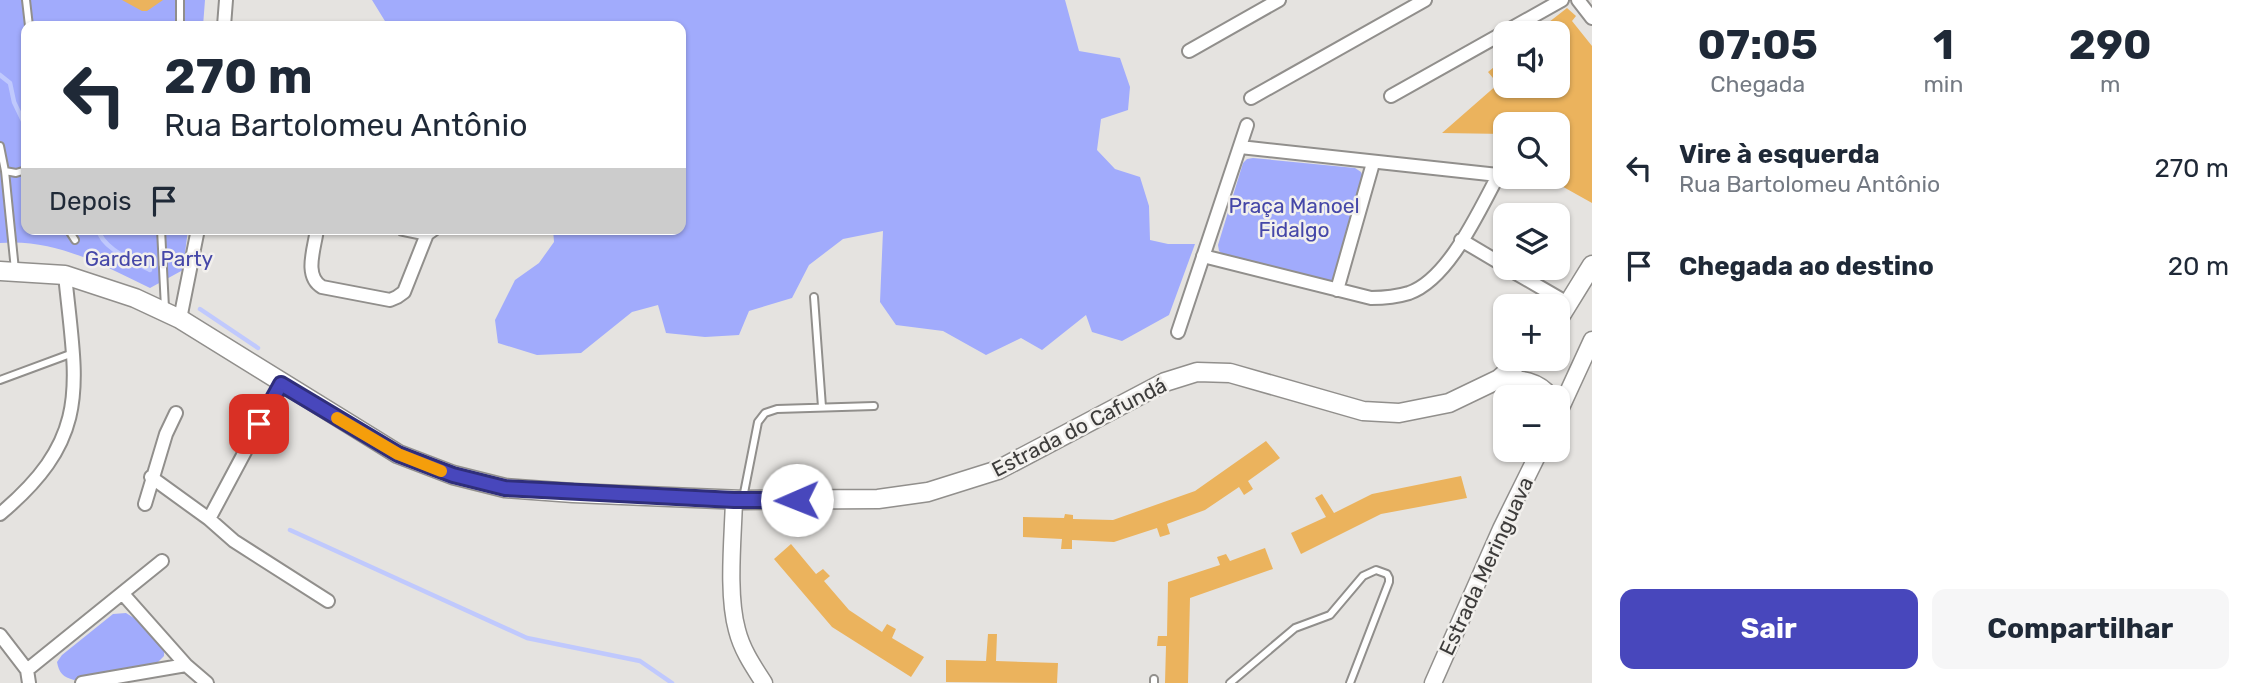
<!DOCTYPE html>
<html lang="pt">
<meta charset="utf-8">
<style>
body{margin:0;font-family:Rubik,sans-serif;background:#f6f6f7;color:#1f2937;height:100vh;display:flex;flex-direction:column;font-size:26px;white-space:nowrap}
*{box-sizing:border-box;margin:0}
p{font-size:23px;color:#747a83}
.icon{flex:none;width:38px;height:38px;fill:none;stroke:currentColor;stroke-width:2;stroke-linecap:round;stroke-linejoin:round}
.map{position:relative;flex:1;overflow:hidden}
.sheet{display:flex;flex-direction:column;background:#fff;width:665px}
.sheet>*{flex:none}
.hud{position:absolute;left:21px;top:21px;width:665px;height:214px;border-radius:14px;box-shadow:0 2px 5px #0004;background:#fff;color:#1f2937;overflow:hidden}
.fabs{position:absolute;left:1493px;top:21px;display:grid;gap:14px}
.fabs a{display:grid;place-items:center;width:77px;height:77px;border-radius:14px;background:#fff;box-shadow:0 2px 5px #0004;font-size:35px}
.pin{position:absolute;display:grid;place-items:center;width:60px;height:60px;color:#fff;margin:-30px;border-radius:14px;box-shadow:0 4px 10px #0006}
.me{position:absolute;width:77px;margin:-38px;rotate:269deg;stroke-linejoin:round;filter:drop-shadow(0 0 5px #0008)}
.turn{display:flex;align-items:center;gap:24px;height:147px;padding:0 28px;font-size:32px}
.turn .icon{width:91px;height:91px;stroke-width:2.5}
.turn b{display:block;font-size:49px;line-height:60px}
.then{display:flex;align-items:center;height:66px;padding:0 28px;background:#0003;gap:14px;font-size:26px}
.eta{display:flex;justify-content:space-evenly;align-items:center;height:119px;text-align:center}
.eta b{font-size:42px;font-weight:700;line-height:49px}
.primary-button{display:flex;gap:14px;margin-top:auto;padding:14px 28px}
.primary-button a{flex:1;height:80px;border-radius:14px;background:#4847bc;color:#fff;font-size:28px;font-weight:700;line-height:80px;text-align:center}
.primary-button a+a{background:#f6f6f7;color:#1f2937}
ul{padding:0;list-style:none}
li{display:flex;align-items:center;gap:21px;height:98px;padding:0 28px}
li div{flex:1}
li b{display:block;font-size:26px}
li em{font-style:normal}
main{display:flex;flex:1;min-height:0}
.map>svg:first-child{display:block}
.green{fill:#a1abfc}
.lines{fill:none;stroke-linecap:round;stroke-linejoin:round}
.stream{stroke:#c0c9fd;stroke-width:4.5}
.building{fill:#ebb35d}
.service-casing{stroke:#918f8c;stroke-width:10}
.minor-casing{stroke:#918f8c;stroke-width:16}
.tertiary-casing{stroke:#918f8c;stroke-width:19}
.secondary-casing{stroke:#918f8c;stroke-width:21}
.service{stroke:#fff;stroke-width:6}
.minor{stroke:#fff;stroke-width:12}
.tertiary{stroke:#fff;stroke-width:16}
.secondary{stroke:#fff;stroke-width:18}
.route-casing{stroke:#2f2e7a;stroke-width:18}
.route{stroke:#4847bc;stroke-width:12}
.slow{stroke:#f59e0b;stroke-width:12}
.labels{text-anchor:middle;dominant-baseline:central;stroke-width:5;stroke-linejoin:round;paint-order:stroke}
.park-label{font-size:21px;fill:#4547a8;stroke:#f2f0ed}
.street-label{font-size:21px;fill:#3d3c3b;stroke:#f2f0ed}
</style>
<main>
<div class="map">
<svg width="1592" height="683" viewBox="0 0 1592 683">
<rect width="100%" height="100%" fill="#e5e3e0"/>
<!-- green -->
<path class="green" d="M0 0H205L203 26H26V229H188L183 270 150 288C103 265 54 238 0 243Z
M372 0H1065L1079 51 1120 58 1130 87 1128 110 1101 119 1097 150 1115 169 1140 177 1149 206 1150 240 1168 244H1195L1169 315 1122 341 1092 332 1086 315 1042 350 1021 338 986 355 943 331 896 325 880 302 883 231 843 239 809 265 792 298 749 311 739 335 705 337 666 333 658 305 632 312 581 353 537 355 498 343 495 320 515 280 539 263 554 242 553 229H681V26H388Z
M1253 158 1355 168 1361 172 1364 179 1333 282 1327 283 1223 254 1219 251 1218 245 1243 163 1247 159Z
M126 613 134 618 164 649V656L157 663 74 680C63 677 59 673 57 662L62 655 113 614Z"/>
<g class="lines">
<!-- stream -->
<path class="stream" d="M0 75 10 83 14 102 26 127
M98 229C102 249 134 261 150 270
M200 309 258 348
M290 530 527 638 640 661 672 683"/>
</g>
<!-- building -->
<path class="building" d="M122 0H163L147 11H142Z
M1567 8 1576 16 1572 21 1592 46V203L1558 184V124H1505V134L1442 133 1498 84 1488 72 1505 58V86H1558V33H1535Z
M1266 441 1280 458 1248 481 1253 489 1244 495 1239 487 1205 510 1167 524 1170 534 1160 537 1157 528 1114 542 1072 540V549H1061L1062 539 1023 537V517L1064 518 1065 514 1073 515V519L1113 520 1195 491Z
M1461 476 1467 498 1381 514 1301 554 1291 533 1326 517 1315 498 1322 494 1334 513 1372 494Z
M791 544 816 574 823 569 830 576 824 581 849 610 882 632 887 624 896 629 892 638 924 657 911 677 832 627 774 559Z
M1265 548 1273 569 1190 598 1188 683H1165L1166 646H1157L1158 636H1167L1168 582 1220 565 1217 557 1226 554 1230 561Z
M988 634H997L996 661 1058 663 1057 683 946 682V660L986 661Z"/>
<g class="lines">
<!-- service casing -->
<g class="service-casing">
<path id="service" d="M26 0 29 26
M180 26V0
M0 146 5 171 16 173 26 170
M5 171 15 270
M68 229 75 240
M161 229 165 308
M814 297 822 407
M0 380 73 353
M743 498 758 422 765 413 777 409 874 406
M1154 679V683
M1230 683 1295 628 1330 615 1363 576 1376 570 1387 574 1389 578V582L1350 683"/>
</g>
<!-- minor casing -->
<g class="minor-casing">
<path id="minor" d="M1578 0 1592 18
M224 26 226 0
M1189 51 1279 0
M1391 96 1562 0
M1251 98 1425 0
M1240 147 1498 175
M317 229C315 247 303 276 322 287L390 300 397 297 404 292 427 234 434 229
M403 229 427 234
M1461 240 1505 266
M1203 256 1371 298C1384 298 1396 297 1409 293 1452 278 1483 201 1505 163
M1507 268 1569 304
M1337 290 1373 163
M180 319 198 229
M1178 332 1247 125
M151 477 209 519 234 541 328 601
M145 504 166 434 176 413
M0 514C93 436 76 385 65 275
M209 519 281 384
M123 594 186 665 207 683
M0 635 27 670 29 683
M27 670 162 561
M82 683 186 665"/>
</g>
<!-- tertiary casing -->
<g class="tertiary-casing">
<path id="tertiary" d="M1558 414 1592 340
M734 500C733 538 727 594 737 630 742 650 753 666 764 683
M1433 683 1501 529 1540 450"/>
</g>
<!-- secondary casing -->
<g class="secondary-casing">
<path id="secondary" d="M0 271 65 275 135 298 180 319 398 454 453 475 505 488 573 493 743 500 878 499 928 492 998 470 1165 382 1197 372 1230 373 1363 411 1399 413 1449 403 1499 379 1522 359
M1558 320 1592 265
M1499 379C1519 380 1537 380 1550 397"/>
</g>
<!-- service -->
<use href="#service" class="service"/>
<!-- minor -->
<use href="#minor" class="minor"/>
<!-- tertiary -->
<use href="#tertiary" class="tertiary"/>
<!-- secondary -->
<use href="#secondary" class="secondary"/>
</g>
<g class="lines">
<!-- route casing -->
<g class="route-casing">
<path id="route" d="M259 424 281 384 398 454 453 475 505 488 734 500H797"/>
</g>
<!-- route -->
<use href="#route" class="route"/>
<!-- slow -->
<path class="slow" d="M337 418 398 454 441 471"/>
</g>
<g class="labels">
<!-- park labels -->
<g class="park-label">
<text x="1294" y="205">Praça Manoel<tspan x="1294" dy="24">Fidalgo</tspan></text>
<text x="149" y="258">Garden Party</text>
</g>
<!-- street labels -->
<g class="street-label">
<text transform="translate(1079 427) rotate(-27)">Estrada do Cafundá</text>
<text transform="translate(1486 566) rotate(-65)">Estrada Meringuava</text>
</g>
</g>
</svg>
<div class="fabs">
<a><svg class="icon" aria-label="sound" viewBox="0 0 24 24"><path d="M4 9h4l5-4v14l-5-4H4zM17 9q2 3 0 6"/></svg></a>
<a><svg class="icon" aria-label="search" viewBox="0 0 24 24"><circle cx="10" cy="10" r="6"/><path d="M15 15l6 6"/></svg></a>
<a><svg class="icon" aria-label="layers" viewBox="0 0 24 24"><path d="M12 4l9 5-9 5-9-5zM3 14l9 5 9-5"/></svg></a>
<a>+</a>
<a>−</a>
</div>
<div class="pin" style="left:259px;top:424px;background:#d93025"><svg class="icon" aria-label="arrive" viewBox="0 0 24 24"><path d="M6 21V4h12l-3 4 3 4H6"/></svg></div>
<svg class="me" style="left:797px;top:500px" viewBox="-20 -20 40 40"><circle r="19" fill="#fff"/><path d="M0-13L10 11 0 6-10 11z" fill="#4847bc"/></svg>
<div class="hud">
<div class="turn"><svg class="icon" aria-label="left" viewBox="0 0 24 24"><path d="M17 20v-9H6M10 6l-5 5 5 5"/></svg><div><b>270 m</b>Rua Bartolomeu Antônio</div></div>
<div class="then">Depois<svg class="icon" aria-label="arrive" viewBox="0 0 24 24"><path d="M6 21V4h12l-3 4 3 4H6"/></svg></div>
</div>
</div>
<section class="sheet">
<div class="eta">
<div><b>07:05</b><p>Chegada</p></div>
<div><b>1</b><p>min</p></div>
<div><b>290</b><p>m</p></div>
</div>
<ul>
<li><svg class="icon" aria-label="left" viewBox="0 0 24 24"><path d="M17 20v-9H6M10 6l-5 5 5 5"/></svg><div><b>Vire à esquerda</b><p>Rua Bartolomeu Antônio</p></div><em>270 m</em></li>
<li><svg class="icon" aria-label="arrive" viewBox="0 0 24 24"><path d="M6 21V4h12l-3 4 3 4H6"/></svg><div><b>Chegada ao destino</b></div><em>20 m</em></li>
</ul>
<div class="primary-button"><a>Sair</a><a>Compartilhar</a></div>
</section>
</main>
